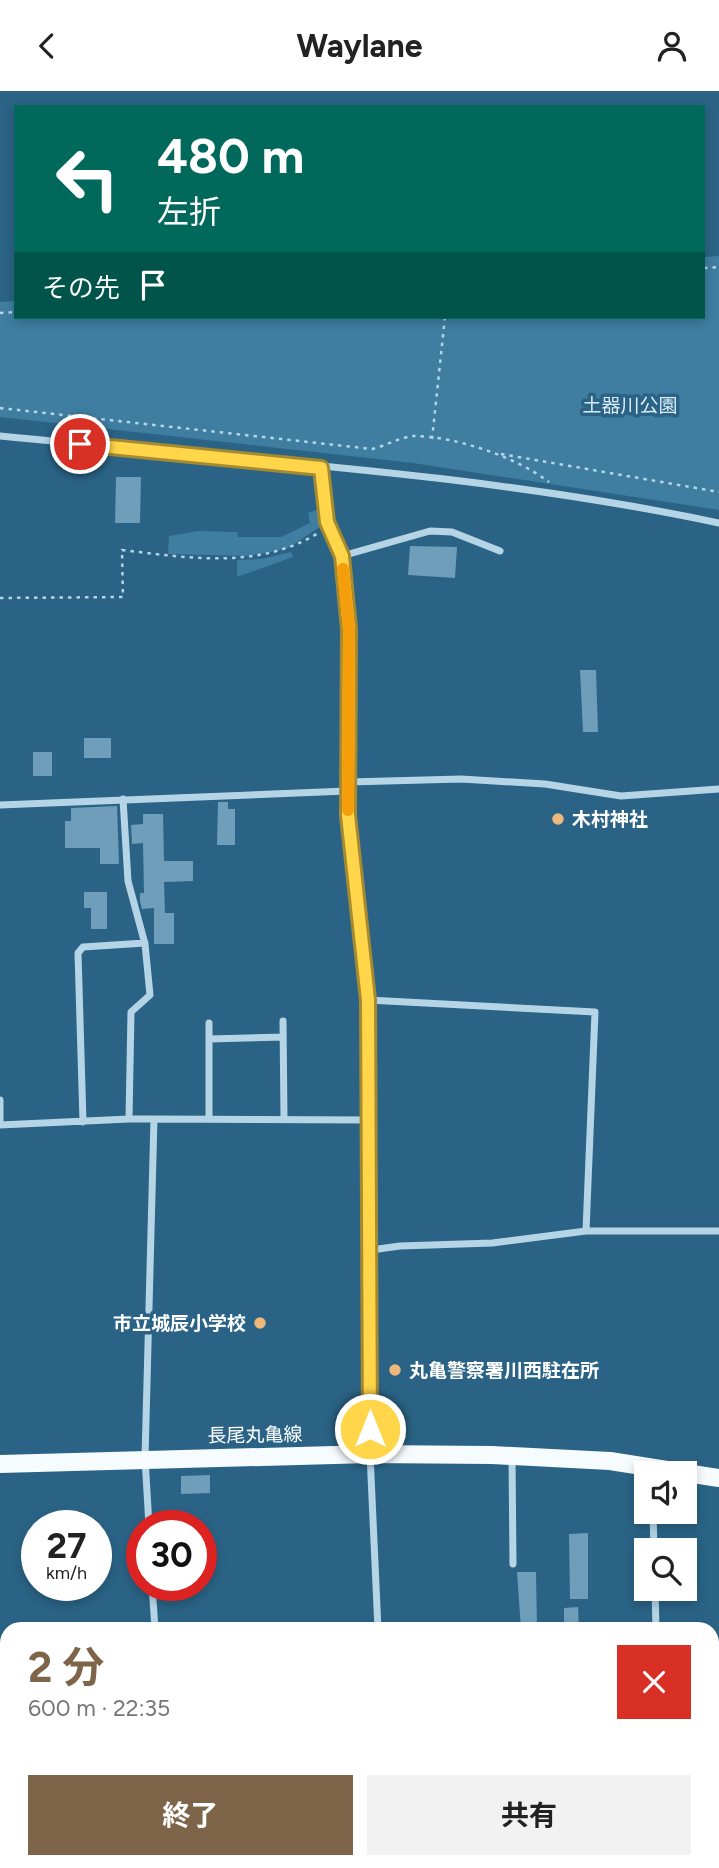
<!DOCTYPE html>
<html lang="ja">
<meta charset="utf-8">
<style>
body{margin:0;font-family:Figtree,"Noto Sans JP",sans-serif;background:#f2f2f2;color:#222;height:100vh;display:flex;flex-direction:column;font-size:26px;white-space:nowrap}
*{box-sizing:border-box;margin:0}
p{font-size:23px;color:#767676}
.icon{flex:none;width:38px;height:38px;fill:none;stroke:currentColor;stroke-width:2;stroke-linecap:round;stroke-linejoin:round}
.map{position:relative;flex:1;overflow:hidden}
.drawer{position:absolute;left:0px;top:1531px;width:719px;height:247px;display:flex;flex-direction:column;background:#fff;border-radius:21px 21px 0 0;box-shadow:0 4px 10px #0003}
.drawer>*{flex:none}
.hud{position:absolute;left:14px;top:14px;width:691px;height:214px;border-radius:0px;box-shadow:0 4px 10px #0003;background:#00695c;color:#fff;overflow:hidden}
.fabs{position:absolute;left:634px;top:1370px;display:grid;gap:14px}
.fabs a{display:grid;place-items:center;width:63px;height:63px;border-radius:0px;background:#fff;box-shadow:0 4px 10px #0003;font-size:35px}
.speed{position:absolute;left:21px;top:1419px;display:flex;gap:14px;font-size:35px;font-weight:700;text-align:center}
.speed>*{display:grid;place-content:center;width:91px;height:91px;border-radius:50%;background:#fff;box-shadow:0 4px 10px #0003;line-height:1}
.speed small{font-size:18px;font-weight:400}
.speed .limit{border:10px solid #d22;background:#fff;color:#111}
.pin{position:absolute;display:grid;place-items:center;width:60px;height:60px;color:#fff;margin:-30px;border:4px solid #fff;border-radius:50%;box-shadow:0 2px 7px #0007}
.me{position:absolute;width:77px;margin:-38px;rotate:0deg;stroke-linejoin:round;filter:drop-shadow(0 0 5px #0008)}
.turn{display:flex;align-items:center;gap:24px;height:147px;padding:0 28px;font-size:32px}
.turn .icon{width:91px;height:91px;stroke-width:2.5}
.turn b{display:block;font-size:49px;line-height:60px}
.then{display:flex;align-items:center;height:66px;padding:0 28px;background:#0003;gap:14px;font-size:26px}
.round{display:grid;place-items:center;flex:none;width:74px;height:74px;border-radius:0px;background:#f2f2f2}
.summary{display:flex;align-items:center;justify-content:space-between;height:119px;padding:0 28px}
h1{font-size:42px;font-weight:700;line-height:52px;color:#7e654a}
.primary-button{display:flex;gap:14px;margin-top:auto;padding:14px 28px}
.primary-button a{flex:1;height:80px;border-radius:0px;background:#7e654a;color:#fff;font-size:28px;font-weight:700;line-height:80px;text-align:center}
.primary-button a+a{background:#f2f2f2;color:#222}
header{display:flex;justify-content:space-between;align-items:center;height:91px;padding:0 28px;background:#fff;font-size:32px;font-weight:700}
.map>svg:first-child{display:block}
.green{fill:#3f7ea1}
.water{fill:#678da3;stroke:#aad2e7;stroke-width:2}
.building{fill:#6e9eb9}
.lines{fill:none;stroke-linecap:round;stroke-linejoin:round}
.path{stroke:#b5d5e7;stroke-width:2.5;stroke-dasharray:3.5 5;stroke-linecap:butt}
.street{stroke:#b5d5e7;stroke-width:7}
.primary{stroke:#f6fbfe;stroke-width:18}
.route-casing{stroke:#a68a30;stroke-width:18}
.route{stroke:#ffd54a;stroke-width:12}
.slow{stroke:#f59e0b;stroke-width:12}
.poi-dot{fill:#eeb77c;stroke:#2a6385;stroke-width:2.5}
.labels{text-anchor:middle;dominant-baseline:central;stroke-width:7;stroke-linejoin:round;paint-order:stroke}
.park-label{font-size:19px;fill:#d8ebf6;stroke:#2a6385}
.poi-label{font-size:19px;font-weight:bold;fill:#fff;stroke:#2a6385;text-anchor:start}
.street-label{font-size:19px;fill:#fff;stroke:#2a6385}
</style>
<header><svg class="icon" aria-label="back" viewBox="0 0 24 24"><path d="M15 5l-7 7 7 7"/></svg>Waylane<svg class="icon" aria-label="person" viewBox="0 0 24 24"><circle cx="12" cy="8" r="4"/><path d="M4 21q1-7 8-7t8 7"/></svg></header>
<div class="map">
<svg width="719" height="1777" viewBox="0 0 719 1777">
<rect width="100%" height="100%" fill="#2a6385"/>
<!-- green -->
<path class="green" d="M719 165V419L413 372 0 326V211L16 210V226H704V166Z
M320 418 323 434 288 457 276 460 247 465 168 463 169 445 198 440 237 441 238 446H281L310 432 308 422Z
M291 461 293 466 237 486V469L261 468Z"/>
<!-- water -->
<path class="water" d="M719 1661V1777H407L410 1771H712V1662Z"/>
<!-- building -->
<path class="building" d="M116 386H141L140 432H115Z
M410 455 457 456 455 487 408 484Z
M580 579H596L598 641H583Z
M84 647H111V667H84Z
M33 661H52V685H33Z
M218 711H228V718H235V754H217Z
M117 715 119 773H100V757H65V730H71V717Z
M143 723H163L164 770H193V790L164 791 165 822H174V853H154V817L142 818 140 810V802H144L143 752 132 753 131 734 143 733Z
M84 801H107V838H91V817H84Z
M210 1384V1402L181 1403V1385Z
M588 1442V1508H570L569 1443Z
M517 1481H536L537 1538H521Z
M578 1516 579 1538H564V1517Z"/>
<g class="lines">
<!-- path -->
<path class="path" d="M704 177 719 176
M0 222 16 221
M0 317 372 358C385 355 401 346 413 345 455 345 516 366 549 391
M432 348 445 226
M501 363 719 401
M0 507 123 506 122 459C190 467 259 479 320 441"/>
<!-- street -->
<path class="street" d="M0 345C239 369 483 382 719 432
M321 377 327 431 342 465 349 539 348 724 368 909 370 1363 378 1538
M342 465 430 440 452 441 500 460
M349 691 461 688 545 693 621 705 719 698
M123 708 128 790 145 853 150 904 131 921 129 1028H154L145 1367 149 1435
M0 714 347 700
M368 909 595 921 586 1140
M283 930 284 1028
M209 932V1028
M209 948 283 946
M0 1009V1034
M154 1028 370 1029
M83 1031 78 862 83 856 145 852
M0 1034 129 1028
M371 1159 400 1155 492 1152 586 1140H719
M512 1365 513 1473
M653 1421 654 1460
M152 1494 155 1538
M655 1498 656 1538
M712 1555 719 1554
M0 1661 7 1653
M153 1771V1777"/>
<!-- primary -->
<path class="primary" d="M0 1373 370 1363 492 1364 610 1370 719 1387"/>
</g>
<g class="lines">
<!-- route casing -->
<g class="route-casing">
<path id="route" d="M80 353 321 377 327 431 342 465 349 538 348 724 368 909 370 1338"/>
</g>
<!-- route -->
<use href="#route" class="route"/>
<!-- slow -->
<path class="slow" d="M343 478 349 538 348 719"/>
</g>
<!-- markers -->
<g class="poi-dot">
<circle cx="558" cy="728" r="7"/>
<circle cx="260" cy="1232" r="7"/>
<circle cx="395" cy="1279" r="7"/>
</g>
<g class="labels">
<!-- park labels -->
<g class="park-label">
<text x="630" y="314">土器川公園</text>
</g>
<!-- poi labels -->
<g class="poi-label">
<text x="572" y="728">木村神社</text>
<text x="246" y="1232" text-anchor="end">市立城辰小学校</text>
<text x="409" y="1279">丸亀警察署川西駐在所</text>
</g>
<!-- street labels -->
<g class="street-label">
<text transform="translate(255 1344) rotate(-1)">長尾丸亀線</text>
</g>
</g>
</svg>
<div class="fabs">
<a><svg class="icon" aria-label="sound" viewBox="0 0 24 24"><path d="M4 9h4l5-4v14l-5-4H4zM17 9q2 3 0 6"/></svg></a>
<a><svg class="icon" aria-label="search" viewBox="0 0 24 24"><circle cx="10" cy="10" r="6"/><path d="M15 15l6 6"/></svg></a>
</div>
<div class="speed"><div>27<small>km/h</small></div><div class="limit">30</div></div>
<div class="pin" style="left:80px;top:353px;background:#d93025"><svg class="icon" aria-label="arrive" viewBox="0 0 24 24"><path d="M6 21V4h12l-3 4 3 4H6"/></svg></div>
<svg class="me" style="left:370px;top:1338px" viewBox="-20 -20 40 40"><circle r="17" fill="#ffd54a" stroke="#fff" stroke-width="3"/><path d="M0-11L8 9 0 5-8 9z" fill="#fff"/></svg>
<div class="hud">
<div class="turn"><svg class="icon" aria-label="left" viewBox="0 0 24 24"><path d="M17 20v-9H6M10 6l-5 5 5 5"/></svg><div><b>480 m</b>左折</div></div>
<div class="then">その先<svg class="icon" aria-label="arrive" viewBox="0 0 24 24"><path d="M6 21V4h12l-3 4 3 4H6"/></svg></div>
</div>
<section class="drawer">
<div class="summary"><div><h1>2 分</h1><p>600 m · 22:35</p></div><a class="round" style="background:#d93025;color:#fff"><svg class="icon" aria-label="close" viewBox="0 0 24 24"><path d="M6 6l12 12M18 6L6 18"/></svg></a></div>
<div class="primary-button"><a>終了</a><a>共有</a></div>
</section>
</div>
